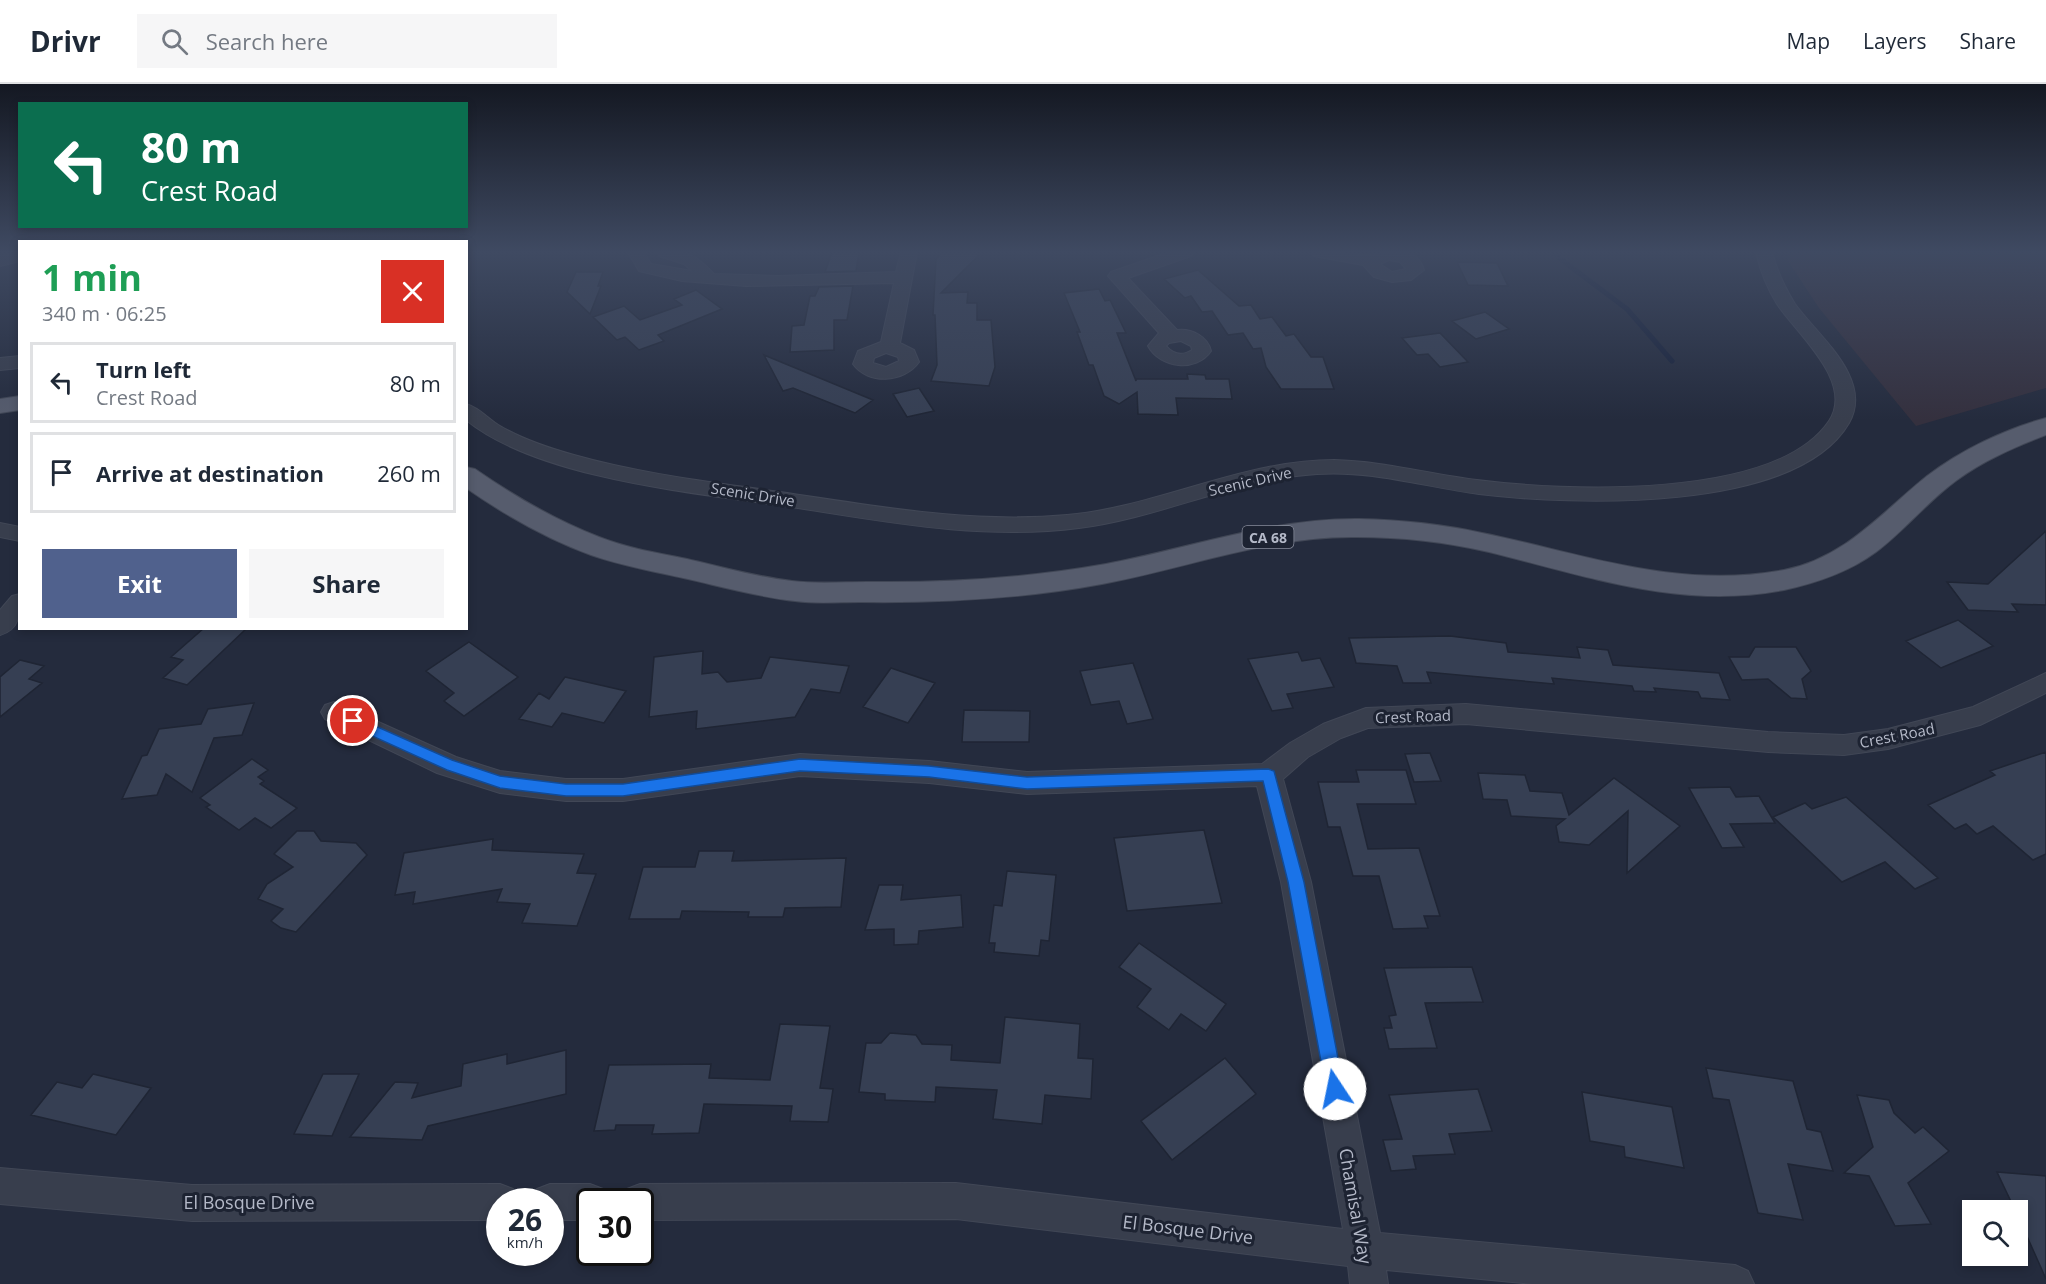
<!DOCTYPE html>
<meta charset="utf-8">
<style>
body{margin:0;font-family:"Open Sans",sans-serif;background:#f6f6f7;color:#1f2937;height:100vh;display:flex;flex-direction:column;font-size:22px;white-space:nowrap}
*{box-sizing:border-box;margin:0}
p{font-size:20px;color:#747a83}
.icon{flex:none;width:33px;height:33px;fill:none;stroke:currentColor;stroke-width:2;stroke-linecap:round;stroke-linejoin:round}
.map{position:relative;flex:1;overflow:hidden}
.sheet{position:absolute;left:18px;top:156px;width:450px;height:390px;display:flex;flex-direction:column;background:#fff;border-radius:0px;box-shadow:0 3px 9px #0003}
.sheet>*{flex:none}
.banner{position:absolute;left:18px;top:18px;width:450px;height:126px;border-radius:0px;box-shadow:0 3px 9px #0003;background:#0b6e4f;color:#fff;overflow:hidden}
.tools{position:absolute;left:1962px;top:1116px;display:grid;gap:12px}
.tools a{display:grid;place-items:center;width:66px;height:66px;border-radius:0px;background:#fff;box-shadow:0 3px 9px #0003;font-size:30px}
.speed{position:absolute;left:486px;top:1104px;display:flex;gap:12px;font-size:30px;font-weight:700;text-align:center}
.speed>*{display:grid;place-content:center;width:78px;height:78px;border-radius:50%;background:#fff;box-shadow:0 3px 9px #0003;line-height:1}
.speed small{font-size:15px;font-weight:400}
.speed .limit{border:3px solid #111;border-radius:9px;background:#fff;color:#111}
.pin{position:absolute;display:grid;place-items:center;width:51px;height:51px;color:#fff;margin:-26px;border:3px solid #fff;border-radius:50%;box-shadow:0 2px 6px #0007}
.me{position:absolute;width:66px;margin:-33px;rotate:349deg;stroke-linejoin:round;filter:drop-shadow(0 0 4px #0008)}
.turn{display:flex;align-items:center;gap:21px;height:126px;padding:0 24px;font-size:27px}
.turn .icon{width:78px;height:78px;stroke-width:2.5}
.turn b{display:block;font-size:42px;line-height:51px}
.round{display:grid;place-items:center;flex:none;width:63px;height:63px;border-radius:0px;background:#f6f6f7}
.summary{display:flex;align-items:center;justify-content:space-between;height:102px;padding:0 24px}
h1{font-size:36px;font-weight:700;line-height:45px;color:#1e9e55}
.button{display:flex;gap:12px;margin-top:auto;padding:12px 24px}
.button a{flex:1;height:69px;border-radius:0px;background:#50618d;color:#fff;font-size:24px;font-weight:700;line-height:69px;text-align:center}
.button a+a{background:#f6f6f7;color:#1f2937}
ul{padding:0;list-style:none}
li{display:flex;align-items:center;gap:18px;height:81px;margin:0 12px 9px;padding:0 12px;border:3px solid #e0e1e3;border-radius:0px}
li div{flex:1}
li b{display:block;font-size:22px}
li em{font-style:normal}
header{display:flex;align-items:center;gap:36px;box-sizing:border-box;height:84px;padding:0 30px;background:#fff;border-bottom:2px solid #e0e1e3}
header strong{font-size:28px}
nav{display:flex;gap:33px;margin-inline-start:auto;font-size:21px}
.search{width:420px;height:54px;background:#f6f6f7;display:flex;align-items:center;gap:15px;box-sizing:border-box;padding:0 21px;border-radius:0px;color:#747a83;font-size:22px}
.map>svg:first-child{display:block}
.medical{fill:#34303e}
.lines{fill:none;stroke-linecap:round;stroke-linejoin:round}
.stream{stroke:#17213a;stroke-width:5}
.building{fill:#363f53;stroke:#1f2534;stroke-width:1.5}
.minor-casing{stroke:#414756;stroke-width:2}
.major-casing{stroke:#414756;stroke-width:2}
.minor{fill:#383e4d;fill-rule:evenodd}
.major{fill:#565c6d;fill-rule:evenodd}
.route{fill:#1a73e8;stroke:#114b97;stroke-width:1.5}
.labels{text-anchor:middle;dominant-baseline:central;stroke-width:6;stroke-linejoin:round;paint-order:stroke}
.shield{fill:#1d2332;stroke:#878c9b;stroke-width:1.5}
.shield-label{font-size:14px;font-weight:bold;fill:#b4b9c8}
.street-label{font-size:15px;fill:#b4b9c8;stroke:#1d2332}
.near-street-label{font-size:18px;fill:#b4b9c8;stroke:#1d2332}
</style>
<header>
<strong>Drivr</strong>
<div class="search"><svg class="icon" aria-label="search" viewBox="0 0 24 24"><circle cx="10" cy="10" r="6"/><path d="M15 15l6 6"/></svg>Search here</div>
<nav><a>Map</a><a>Layers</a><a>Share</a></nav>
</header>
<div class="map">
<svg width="2046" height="1200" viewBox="0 0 2046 1200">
<rect width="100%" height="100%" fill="#242b3d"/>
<!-- medical -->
<path class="medical" d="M1789 168H2046V304L1916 342 1819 224 1788 177Z"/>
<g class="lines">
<!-- stream -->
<path class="stream" d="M1555 168 1559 174 1627 225 1672 277"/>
</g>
<!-- building -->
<path class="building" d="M832 168H859L856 187 825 188Z
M943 168H982L941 209 968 208 967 219H977V236H991L995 283 989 302 931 297 937 281 935 231H933L936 175Z
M1457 178 1497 179 1508 202 1468 201Z
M1198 186 1239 222 1251 221 1260 235 1272 233 1286 252 1294 250 1311 273H1323L1334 305H1281L1266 283 1261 264 1253 265 1243 249 1228 251 1212 227 1202 228 1191 212 1185 214 1164 195Z
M576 188H603L598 202H601L590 230 567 208Z
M853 202 847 236H834V266L790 268 792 242 804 241 810 212H815L819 203Z
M1099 205 1105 217 1110 216 1126 249H1117L1136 297V295H1188L1187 290 1205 291 1206 295H1229L1232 315 1176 314 1178 331 1138 330 1137 308 1119 320 1104 312 1093 281H1089L1077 248H1080L1064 209Z
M696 206 722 225 658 251 664 257 639 266 625 253 617 256 593 233 624 222 640 236 682 221 674 215Z
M1485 228 1509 245 1476 255 1452 237Z
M1440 249 1468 278 1440 283 1428 270 1417 271 1402 254Z
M764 271 873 316 855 329 793 304 783 307Z
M919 304 934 327 907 333 893 310Z
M2046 447V521L2012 520 2018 528 1968 526 1947 498 1988 500Z
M1958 536 1993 562 1941 584 1906 557Z
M204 544H247L187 601 163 594 183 576 171 573Z
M1450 552 1506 559 1508 568 1580 574 1577 563 1608 566 1613 581 1719 589 1730 616 1701 614 1698 608 1654 604 1656 608 1634 607 1632 602 1552 594 1554 600 1427 588 1431 599H1403L1397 582 1356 579 1349 554Z
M469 558 518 593 464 632 444 617 454 609 426 587Z
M1755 563H1796L1811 587 1802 595 1807 615 1791 614 1768 595 1742 596 1729 573H1749Z
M703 567 702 590 718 588 727 598 761 594 770 573 849 582 840 609 811 605 795 633 696 645 697 627 649 633 654 573Z
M1298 568 1302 577 1320 574 1334 603 1287 610 1293 624 1272 627 1248 575Z
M20 576 44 582 29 595 42 599 0 633V593Z
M1133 579 1153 635 1127 640 1119 617 1091 621 1080 587Z
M891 584 935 599 908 639 863 623Z
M565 593 626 607 604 639 562 629 552 643 519 635 539 609 549 615Z
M254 619 242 651 214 654 192 708 166 690 157 711 122 715 142 672 147 671 159 645 201 640 208 625Z
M964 626 1030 627 1029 658H962Z
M2046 668V770L2033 776 1993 742 1977 750 1966 740 1955 745 1928 721 1995 691 1990 687Z
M1430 669 1441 697 1414 698 1405 670Z
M252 675 268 686 258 693 264 697 260 700 297 724 271 744 255 734 239 746 206 723 210 721 200 714Z
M1356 686H1406L1416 720H1357L1368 765 1419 764 1440 832H1424L1428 844 1393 845 1379 792H1353L1340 743H1328L1318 698H1359Z
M1478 689 1525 691 1530 707 1562 709 1569 731 1614 694 1680 742 1627 789 1628 727 1589 761 1559 758 1556 742 1565 735 1511 732 1507 716 1483 715Z
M1730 703 1736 713 1759 712 1775 739 1730 740 1744 763 1722 764 1689 704Z
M1846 713 1938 794 1915 805 1885 778 1842 798 1773 733 1805 719 1812 725Z
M1204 746 1222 819 1127 827 1114 754Z
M297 747H314L321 757 356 759 367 771 296 848 281 844 271 837 283 825 258 815 267 800 293 783 274 770Z
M493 755 492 766 584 770 577 789 596 790 577 842 522 839 530 820 497 818 502 805 413 820 415 808 395 811 404 769Z
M699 767H734L732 777 846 774 841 823 785 824 783 833H748L749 828 682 827 680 835H629L643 783H695Z
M1007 787 1056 791 1049 857 1041 856 1039 872 994 868 995 859H989L994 821 1002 822Z
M879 801H903L901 816 961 811 963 843 919 847 918 860 894 861V845L865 846Z
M1139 859 1226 920 1206 947 1181 930 1169 946 1137 923 1151 905 1119 883Z
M1472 883 1483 918 1425 919 1437 964 1389 965 1384 944H1392L1389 932 1396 931 1384 884Z
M1005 933 1080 940 1078 974 1093 975 1091 1015 1045 1011 1042 1040 993 1035 997 1006 936 1003 935 1018 885 1016V1010L859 1008 866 959H881L890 949 916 951 922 960 952 961 951 976 1000 979Z
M780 940 830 942 820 1004 833 1005 828 1038 790 1037 792 1022 704 1020 699 1049 652 1050 654 1041H616L615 1046 594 1047 609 981 711 980 709 994 770 996Z
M566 966V1010L428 1042 422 1056 350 1053 395 998 418 999 412 1014 461 1002 463 980 507 970V980Z
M1225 974 1256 1010 1172 1076 1141 1037Z
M1706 984 1793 997 1807 1045 1821 1048 1833 1087 1788 1080 1803 1136 1758 1129 1729 1016 1713 1014Z
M93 990 151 1004 116 1051 31 1031 57 998 82 1004Z
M323 990H359L332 1052 294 1050Z
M1478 1005 1492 1047 1449 1050 1455 1070 1413 1072 1416 1085 1391 1087 1383 1056 1402 1055 1389 1011Z
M1582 1008 1672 1023 1684 1084 1625 1073 1624 1063 1590 1057Z
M1857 1011 1889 1016 1894 1029 1915 1049 1923 1043 1949 1067 1908 1099 1931 1140 1895 1142 1869 1092 1844 1089 1873 1063Z
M1997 1088 2046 1092V1195L2018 1132V1126H2015Z"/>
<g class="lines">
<!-- minor casing -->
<g class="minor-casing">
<path id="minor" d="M20 168V177L0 182V172Z
M628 168H644L651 180 692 187 684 180 659 172 657 168C687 168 692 167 714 190L778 192 896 188 901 168H917L900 259 914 266 919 278C904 299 868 301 853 280L858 267 881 258 894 199 746 202 682 197 639 187ZM886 269 898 273 899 277 886 283 873 279 874 274Z
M1169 168H1193L1191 172 1128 194 1177 246C1192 244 1208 253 1211 267 1196 289 1160 284 1148 262L1159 249 1108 192 1111 188ZM1181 257 1191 262 1192 266C1183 272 1174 271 1166 262L1169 259Z
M1312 168C1329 168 1345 169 1363 171 1381 173 1415 155 1424 186L1411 196 1392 198 1374 193 1363 181 1314 172ZM1389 176 1400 178 1406 185 1392 188 1380 180Z
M1756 168H1772C1777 187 1785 204 1795 220 1818 252 1874 295 1849 339 1796 430 1570 421 1479 410 1425 403 1372 386 1317 390 1235 395 1160 434 1079 444 977 457 878 436 778 421 688 408 538 394 466 336V320C480 324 488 335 500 342 522 355 549 364 574 371 641 390 711 398 780 408 876 422 970 440 1067 431 1158 423 1242 376 1334 376 1382 377 1429 390 1477 396 1563 407 1775 417 1829 337 1855 298 1796 249 1777 220 1767 204 1760 186 1756 168Z
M20 272V284L0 286V274Z
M0 439 20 443V457L0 453Z
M20 510C20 528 21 545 0 551V526L12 512Z
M2046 589V609L1980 641 1888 665 1844 671 1768 668 1466 640 1368 644 1341 654 1308 673 1283 695 1311 798 1380 1149 1735 1181 1748 1187 1754 1200H1533L1386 1186 1388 1200H1350L1348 1182 956 1135 640 1136V1118H622L627 1105 640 1100 956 1099 1343 1145 1281 798 1257 702 1027 710 929 699 800 692 623 717H566L500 709 437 689 325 635 321 628 325 621 334 618 456 673 500 687 566 695H623L800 670 929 677 1027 688 1262 680 1290 659 1323 640 1366 624 1466 620 1768 648 1844 651 1888 645 1973 623Z
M0 1084 192 1101 500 1100 513 1105 518 1118H500V1136L192 1137 0 1120Z
M550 1100H590L603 1105 608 1118H590V1136H550V1118H532L537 1105Z"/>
</g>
<!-- major casing -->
<g class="major-casing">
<path id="major" d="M20 312V326L0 329V315Z
M2046 334V351C2015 363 1984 376 1957 396 1928 417 1905 446 1876 468 1849 488 1816 499 1784 506 1681 526 1587 492 1489 468 1446 458 1401 453 1356 453 1269 452 1187 484 1102 500 1022 515 942 519 861 518 839 518 817 520 795 517 759 513 723 503 688 495 656 488 623 482 591 471 547 455 505 431 466 404V383L475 385C514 412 555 436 599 453 627 464 657 469 687 475 722 483 757 493 792 497 817 500 842 498 867 498 947 499 1027 494 1106 480 1191 464 1272 434 1359 435 1400 436 1442 440 1482 449 1585 470 1677 506 1784 486 1845 474 1881 429 1927 392 1961 366 2005 345 2046 334Z"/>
</g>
<!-- minor -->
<use href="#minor" class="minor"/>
<!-- major -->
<use href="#major" class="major"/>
</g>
<!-- sky -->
<linearGradient id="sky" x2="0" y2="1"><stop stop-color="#141822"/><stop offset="0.5" stop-color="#3f4a62"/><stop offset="1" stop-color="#3f4a62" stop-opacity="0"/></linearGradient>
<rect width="2046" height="336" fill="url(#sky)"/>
<!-- route -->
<path class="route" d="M353 632 452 676 500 692 566 700H623L800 675 929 682 1027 693 1268 685 1274 687 1304 798 1344 1005 1341 1012 1335 1014 1328 1012 1326 1005 1288 798 1263 697 1027 705 929 693 800 687 623 712H566L500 704 447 686 348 641 346 637 348 633Z"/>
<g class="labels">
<!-- shield labels -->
<rect class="shield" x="1242.5" y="442" width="51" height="22" rx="4.5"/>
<g class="shield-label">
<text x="1268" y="453">CA 68</text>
</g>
<!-- street labels -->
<g class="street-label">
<text transform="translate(1250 397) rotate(-13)">Scenic Drive</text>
<text transform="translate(753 410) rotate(9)">Scenic Drive</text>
<text transform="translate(1413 632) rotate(-2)">Crest Road</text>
<text transform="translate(1897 651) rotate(-11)">Crest Road</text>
</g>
<!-- near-street labels -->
<g class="near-street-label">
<text x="249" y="1118">El Bosque Drive</text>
<text transform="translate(1356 1122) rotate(80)">Chamisal Way</text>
<text transform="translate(1188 1145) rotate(7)">El Bosque Drive</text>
</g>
</g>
</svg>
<div class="tools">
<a><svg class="icon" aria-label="search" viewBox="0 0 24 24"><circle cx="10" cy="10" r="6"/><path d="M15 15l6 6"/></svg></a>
</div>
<div class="speed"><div>26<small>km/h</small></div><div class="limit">30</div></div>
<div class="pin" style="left:353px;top:637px;background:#d93025"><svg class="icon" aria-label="arrive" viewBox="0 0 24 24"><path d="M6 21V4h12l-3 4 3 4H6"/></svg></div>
<svg class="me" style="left:1335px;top:1005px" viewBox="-20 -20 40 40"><circle r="19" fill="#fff"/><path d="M0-13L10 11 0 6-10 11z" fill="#1a73e8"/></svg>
<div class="banner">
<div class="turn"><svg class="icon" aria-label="left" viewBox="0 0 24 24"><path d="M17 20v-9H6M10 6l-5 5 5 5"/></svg><div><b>80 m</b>Crest Road</div></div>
</div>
<section class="sheet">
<div class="summary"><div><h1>1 min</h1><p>340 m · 06:25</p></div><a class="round" style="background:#d93025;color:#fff"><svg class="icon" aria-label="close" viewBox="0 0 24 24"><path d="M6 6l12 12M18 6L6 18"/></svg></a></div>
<ul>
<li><svg class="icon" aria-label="left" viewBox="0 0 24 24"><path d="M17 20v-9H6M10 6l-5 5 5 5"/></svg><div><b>Turn left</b><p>Crest Road</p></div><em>80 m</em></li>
<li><svg class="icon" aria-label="arrive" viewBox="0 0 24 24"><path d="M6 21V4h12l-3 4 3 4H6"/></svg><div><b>Arrive at destination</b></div><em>260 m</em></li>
</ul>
<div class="button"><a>Exit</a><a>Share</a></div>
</section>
</div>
